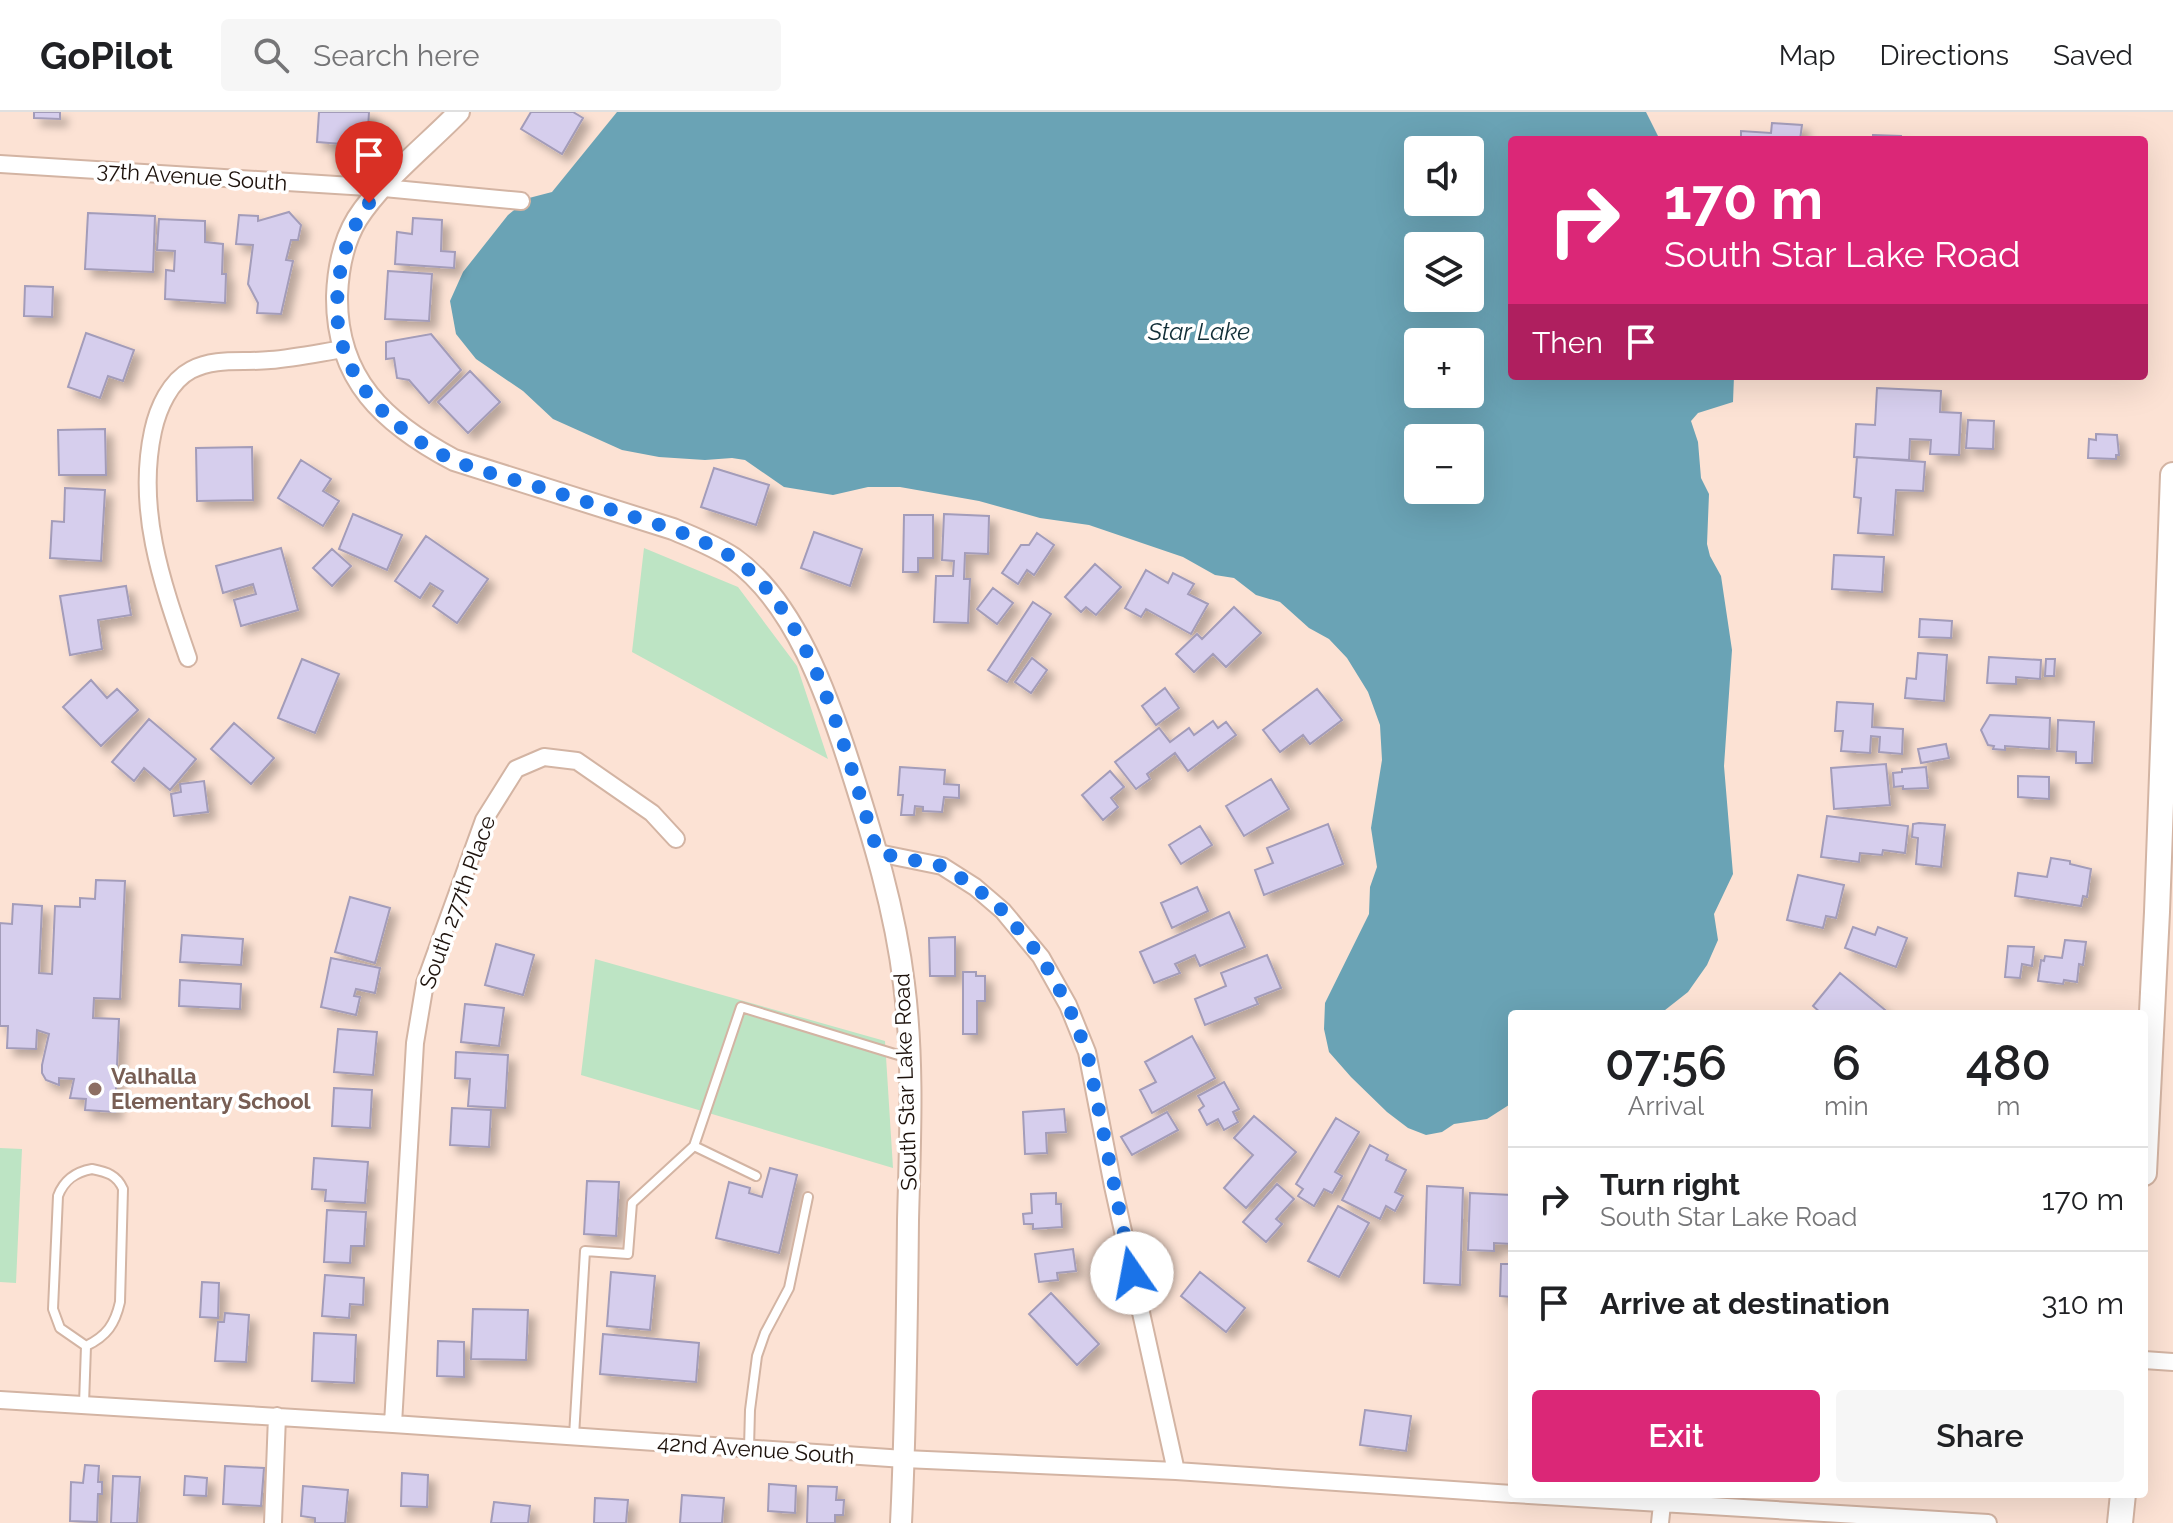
<!DOCTYPE html>
<meta charset="utf-8">
<style>
body{margin:0;font-family:Raleway,sans-serif;background:#f6f6f6;color:#202124;height:100vh;display:flex;flex-direction:column;font-size:30px;white-space:nowrap}
*{box-sizing:border-box;margin:0}
p{font-size:26px;color:#757577}
.icon{flex:none;width:44px;height:44px;fill:none;stroke:currentColor;stroke-width:2;stroke-linecap:round;stroke-linejoin:round}
.map{position:relative;flex:1;overflow:hidden}
.panel{position:absolute;left:1508px;top:898px;width:640px;height:488px;display:flex;flex-direction:column;background:#fff;border-radius:8px;box-shadow:0 8px 32px #0002}
.panel>*{flex:none}
.top-card{position:absolute;left:1508px;top:24px;width:640px;height:244px;border-radius:8px;box-shadow:0 8px 32px #0002;background:#db2777;color:#fff;overflow:hidden}
.buttons{position:absolute;left:1404px;top:24px;display:grid;gap:16px}
.buttons a{display:grid;place-items:center;width:80px;height:80px;border-radius:8px;background:#fff;box-shadow:0 8px 32px #0002;font-size:40px}
.pin{position:absolute;display:grid;place-items:center;width:68px;height:68px;color:#fff;margin:-82px -34px;border-radius:50% 50% 50% 0;rotate:-45deg;box-shadow:0 0 8px #0007}
.pin .icon{rotate:45deg}
.me{position:absolute;width:88px;margin:-44px;rotate:348deg;stroke-linejoin:round;filter:drop-shadow(0 0 6px #0008)}
.turn{display:flex;align-items:center;gap:28px;height:168px;padding:0 24px;font-size:36px}
.turn .icon{width:104px;height:104px;stroke-width:2.5}
.turn b{display:block;font-size:56px;line-height:68px}
.then{display:flex;align-items:center;height:76px;padding:0 24px;background:#0003;gap:16px;font-size:30px}
.eta{display:flex;justify-content:space-evenly;align-items:center;height:136px;text-align:center}
.eta b{font-size:48px;font-weight:600;line-height:56px}
.action{display:flex;gap:16px;margin-top:auto;padding:16px 24px}
.action a{flex:1;height:92px;border-radius:8px;background:#db2777;color:#fff;font-size:32px;font-weight:600;line-height:92px;text-align:center}
.action a+a{background:#f6f6f6;color:#202124}
ul{padding:0;list-style:none}
li{display:flex;align-items:center;gap:24px;height:104px;padding:0 24px;border-top:2px solid #e0e0e0}
li div{flex:1}
li b{display:block;font-size:30px}
li em{font-style:normal}
header{display:flex;align-items:center;gap:48px;box-sizing:border-box;height:112px;padding:0 40px;background:#fff;border-bottom:2px solid #e0e0e0}
header strong{font-size:38px}
nav{display:flex;gap:44px;margin-inline-start:auto;font-size:28px}
.search{width:560px;height:72px;background:#f6f6f6;display:flex;align-items:center;gap:20px;box-sizing:border-box;padding:0 28px;border-radius:8px;color:#757577;font-size:30px}
.map>svg:first-child{display:block}
.green{fill:#bde4c4}
.water{fill:#6aa3b5;fill-rule:evenodd}
.building{fill:#d6ceed;stroke:#a39cb9;stroke-width:2;filter:url(#shadow)}
.lines{fill:none;stroke-linecap:round;stroke-linejoin:round}
.service-casing{stroke:#d3b4a3;stroke-width:12}
.minor-casing{stroke:#d3b4a3;stroke-width:20}
.tertiary-casing{stroke:#d3b4a3;stroke-width:24}
.secondary-casing{stroke:#d3b4a3;stroke-width:28}
.service{stroke:#fff;stroke-width:8}
.minor{stroke:#fff;stroke-width:16}
.tertiary{stroke:#fff;stroke-width:20}
.secondary{stroke:#fff;stroke-width:24}
.route{stroke:#1a73e8;stroke-width:14;stroke-dasharray:0 25.2}
.education-dot{fill:#8d6e63;stroke:#fff;stroke-width:3}
.labels{text-anchor:middle;dominant-baseline:central;stroke-width:7;stroke-linejoin:round;paint-order:stroke}
.street-label{font-size:22px;fill:#1d120c;stroke:#fff}
.education-label{font-size:22px;font-weight:bold;fill:#785e54;stroke:#fff;text-anchor:start}
.water-label{font-size:24px;font-style:italic;fill:#112e37;stroke:#fff}
</style>
<header>
<strong>GoPilot</strong>
<div class="search"><svg class="icon" aria-label="search" viewBox="0 0 24 24"><circle cx="10" cy="10" r="6"/><path d="M15 15l6 6"/></svg>Search here</div>
<nav><a>Map</a><a>Directions</a><a>Saved</a></nav>
</header>
<div class="map">
<svg width="2173" height="1411" viewBox="0 0 2173 1411">
<defs>
<filter id="shadow"><feDropShadow dx="7" dy="7" stdDeviation="4" flood-color="#0004"/></filter>
</defs>
<rect width="100%" height="100%" fill="#fce2d4"/>
<!-- green -->
<path class="green" d="M644 436 738 475 797 554 828 647 632 540Z
M595 847 885 929 893 1056 581 963Z
M0 1036 22 1037 16 1171 0 1170Z"/>
<!-- water -->
<path class="water" d="M617 0H1646L1660 28H1512V264H1734L1733 290 1698 301 1691 309 1698 330 1701 366 1709 382 1707 432 1710 444 1721 464 1732 538 1724 654 1733 762 1714 802 1718 828 1707 853 1688 880 1660 902H1512V991L1487 1007 1454 1012 1442 1020 1426 1023 1408 1016 1387 1000 1351 965 1329 940 1324 917 1325 891 1369 802 1370 775 1377 755 1371 716 1382 648 1380 613 1368 580 1347 546 1329 527 1309 516 1280 490 1256 483 1234 466 1215 463 1183 445 1089 413 1040 406 979 389 900 375H868L833 383 784 375 745 348 732 346 705 348 659 345 622 338 553 307 523 279 476 247 456 222 450 189 463 160 508 103 529 86 552 80ZM1418 38H1470V90H1418ZM1418 134H1470V186H1418ZM1418 230H1470V282H1418ZM1418 326H1470V378H1418Z"/>
<!-- building -->
<path class="building" d="M34 0H60V7L34 6Z
M319 0H369L367 34 317 30Z
M531 0H573L583 6 562 42 521 17Z
M1772 11 1802 13 1800 28H1741V19L1771 21Z
M1873 23 1901 24V28H1873Z
M289 100 301 113 298 128H291L286 148 293 149 281 202 257 201 258 191 248 172 253 133 236 132 239 103 258 104V109Z
M88 101 155 104 153 160 85 157Z
M413 106 442 108 441 139 455 140 454 156 395 152 397 120 412 122Z
M159 107 205 109V130L223 132 222 162H226L225 191 165 187 166 158 174 159 175 139 157 138Z
M388 159 432 162 429 209 385 207Z
M25 174 53 175 52 205 24 204Z
M86 221 134 238 123 269 108 264 100 286 68 275Z
M431 222 461 258 429 291 409 268 397 266 394 246 386 247V230Z
M470 259 500 290 468 321 438 290Z
M1877 276 1941 279 1940 300 1961 301 1959 343 1930 342 1931 328 1910 327 1909 348 1854 345 1856 312 1875 313Z
M1968 308 1994 309 1993 337 1966 336Z
M105 317 106 363H59L58 318Z
M2096 322 2117 323 2119 343H2116V347L2088 346 2089 327 2096 328Z
M252 335 253 388 197 389 196 336Z
M1857 345 1925 350 1923 379 1896 378 1893 423 1858 421 1861 386 1854 385Z
M301 348 331 367 323 379 339 389 323 414 278 386Z
M714 356 769 373 756 413 701 395Z
M65 376 105 378 101 449 50 446 52 409 64 410Z
M353 402 402 423 387 458 339 437Z
M944 402 989 404 988 442 965 441 964 467H970L968 511 934 510 936 464H953L954 449 942 448Z
M904 403H933V446H918V460H903Z
M814 420 862 437 850 474 801 456Z
M1037 421 1054 433 1034 463 1027 458 1018 472 1002 461 1021 433H1029Z
M426 424 488 467 457 511 433 494 443 479 430 471 420 486 395 469Z
M281 436 298 498 241 514 234 488 256 482 253 472 223 481 216 454Z
M332 437 351 454 332 474 313 456Z
M1834 443 1884 445 1882 480 1832 477Z
M1095 452 1121 475 1096 503 1086 495 1081 500 1065 485Z
M1146 458 1168 471 1173 461 1194 472 1188 482 1208 492 1191 522 1146 497 1141 505 1125 496Z
M126 474 131 503 98 508 102 537 70 543 60 484Z
M993 476 1013 491 997 512 977 497Z
M1033 490 1051 502 1007 570 988 558Z
M1234 495 1261 521 1226 555 1213 542 1194 560 1176 542 1197 522 1202 527Z
M1920 507 1952 509 1951 526 1919 525Z
M1918 541 1947 543 1944 589 1905 586 1907 566 1916 567Z
M1989 545 2041 548 2040 567 2016 565V572L1987 571Z
M1032 546 1047 558 1031 581 1015 570Z
M302 547 339 562 315 621 278 606Z
M2046 547H2055L2054 564H2045Z
M91 568 107 586 117 577 138 598 101 634 63 595Z
M1165 576 1179 596 1156 613 1142 594Z
M1317 577 1342 608 1310 632 1303 623 1280 640 1263 618Z
M1837 590 1873 592 1872 615 1903 617 1902 642 1879 640 1880 625 1871 624 1870 641 1841 639 1843 619H1835Z
M1990 603 2050 606 2049 637 2005 634V638L1993 637 1994 634 1988 633 1981 618Z
M149 607 196 647 170 678 144 656 134 669 112 650Z
M2058 608 2094 610 2092 651H2076V640L2057 639Z
M1213 609 1218 616 1226 610 1236 623 1188 659 1175 641 1147 662 1150 667 1136 677 1115 650 1159 616 1170 630 1189 616 1194 623Z
M234 611 274 646 251 672 211 637Z
M1946 632 1949 646 1921 651 1918 637Z
M1886 652 1890 693 1834 697 1831 656Z
M900 655 945 658 944 672 959 673V686L944 685 942 700 923 699V695L915 694 914 703H901L903 683H898Z
M1926 655 1928 676 1903 677V674L1894 675 1893 661 1902 660V657Z
M1110 659 1124 675 1111 686 1118 695 1103 708 1082 683Z
M2018 664 2049 665V687L2018 685Z
M1271 667 1289 697 1244 724 1226 694Z
M204 669 208 700 174 704 171 682 181 680 180 672Z
M1827 704 1908 714 1905 741 1883 738 1882 743 1860 741 1859 750 1821 745Z
M1919 711 1945 713 1941 755 1916 752 1918 726 1912 725 1913 712Z
M1328 712 1343 752 1264 783 1255 758 1273 751 1267 736Z
M1200 714 1212 733 1181 752 1169 733Z
M2051 746 2070 749V752L2091 757 2087 785 2083 784 2081 794 2015 784 2018 761 2047 765Z
M1798 763 1844 773 1836 806 1826 804 1823 816 1787 808Z
M96 768 125 769 120 887 94 886 93 906 119 907 115 1000 85 998 86 987 70 986 74 967 59 966V973L46 968 42 961V953L49 922 37 918 36 937 7 936 8 914H0V811L12 812 13 792 42 794 39 861 52 862 55 794 80 795V786L95 787Z
M1197 775 1208 799 1172 816 1161 791Z
M350 785 390 796 375 851 335 840Z
M1229 800 1245 835 1200 854 1195 843 1175 852 1180 861 1154 871 1140 840Z
M1853 815 1875 823 1878 815 1907 826 1896 855 1845 836Z
M182 823 243 827 241 853 180 850Z
M955 825V864H930L929 826Z
M2065 828 2086 830 2083 853 2079 852 2077 870 2064 868 2063 872 2038 869 2041 848 2044 849 2045 844 2062 846Z
M496 832 534 843 523 883 485 873Z
M2008 834 2034 835 2032 854 2022 852 2020 866 2005 865Z
M1267 843 1281 876 1255 886 1258 892 1205 913 1195 887 1226 874 1221 861Z
M331 846 380 856 375 881 356 877 354 884 360 885 356 903 321 895Z
M963 860H976V864H985V889H977V922H963Z
M1840 861 1890 902H1822L1813 894Z
M180 868 241 872 240 897 179 894Z
M465 892 504 896 499 934 461 930Z
M338 917 377 920 373 963 334 960Z
M1192 924 1215 966 1152 1001 1140 978 1156 970 1145 950Z
M456 940 508 943 505 996 468 994 470 967 455 966Z
M1224 970 1239 997 1233 1000 1238 1010 1224 1018 1218 1007 1207 1013 1199 998 1204 994 1198 984Z
M334 976 372 978 370 1016 332 1014Z
M452 996 491 998 489 1035 450 1033Z
M1064 997 1066 1020 1046 1021 1047 1041 1025 1042 1023 1000Z
M1167 1000 1178 1018 1132 1043 1121 1025Z
M1254 1004 1296 1040 1246 1096 1224 1076 1253 1043 1234 1026Z
M1336 1006 1359 1020 1335 1060 1342 1064 1332 1081 1324 1077 1314 1094 1298 1084 1303 1077 1296 1072Z
M1370 1033 1388 1043 1386 1048 1406 1058 1395 1080 1403 1084 1395 1099 1386 1094 1380 1107 1342 1088Z
M314 1046 368 1050 365 1091 325 1089 326 1078 312 1077Z
M770 1056 797 1063 779 1141 716 1126 729 1070 750 1076 749 1081 762 1085Z
M587 1069 619 1070 616 1124 584 1122Z
M1277 1072 1294 1087 1276 1107 1282 1112 1266 1130 1243 1110Z
M1427 1074 1463 1076 1460 1173 1424 1171Z
M1056 1081V1092H1061L1062 1115 1033 1117V1112H1024L1023 1102 1032 1101 1031 1082Z
M1470 1081 1512 1083V1132L1494 1131V1139L1468 1138Z
M1338 1094 1369 1111 1339 1165 1308 1149Z
M327 1098 366 1100 364 1134H351L350 1151 324 1150Z
M1073 1137 1076 1159 1057 1161 1058 1168 1039 1170 1035 1142Z
M1501 1152H1512V1185L1500 1184Z
M611 1160 655 1164 650 1218 607 1214Z
M1200 1160 1245 1196 1226 1220 1181 1184Z
M325 1163 364 1166 363 1193 350 1192 349 1206 322 1204Z
M202 1170 219 1171 218 1206 200 1205Z
M1051 1181 1099 1232 1077 1253 1029 1202Z
M473 1197 528 1198 526 1248 471 1247Z
M225 1201 249 1203 246 1250 215 1249 218 1210H224Z
M314 1221 356 1223 354 1271 312 1269Z
M603 1222 699 1231 696 1270 600 1262Z
M438 1229 464 1230V1265L437 1264Z
M1511 1292H1512V1327H1509Z
M1365 1298 1411 1304 1406 1339 1360 1333Z
M85 1353 99 1354 98 1370H102V1382H98L97 1410 70 1409 71 1370 83 1371Z
M225 1354 264 1356 261 1394 223 1392Z
M402 1361 428 1363 427 1395 401 1394Z
M113 1364 140 1365 137 1411H111Z
M185 1364 207 1366 206 1384 184 1383Z
M769 1372 796 1374 795 1401 768 1399Z
M303 1374 348 1378 345 1411H315V1406L301 1404Z
M808 1374 837 1375 836 1388H844L843 1403H835V1411H807Z
M682 1383 724 1386 722 1411H680Z
M595 1386 628 1388 626 1411H594Z
M494 1390 530 1394 528 1411H491Z"/>
<g class="lines">
<!-- service casing -->
<g class="service-casing">
<path id="service" d="M694 1034 756 1064
M92 1057C107 1060 117 1063 123 1077L120 1190C115 1212 107 1224 86 1234L60 1216 53 1197 58 1084C64 1068 75 1060 92 1057Z
M84 1292 86 1234
M574 1324 585 1139 628 1142 632 1091 694 1034 741 895 908 946
M749 1336 750 1298 757 1244 765 1221 789 1176 808 1085"/>
</g>
<!-- minor casing -->
<g class="minor-casing">
<path id="minor" d="M0 52 384 76 521 89
M188 546C162 471 136 398 153 319 158 296 170 269 191 258 216 245 243 251 270 248 294 246 318 241 343 237
M878 741 942 754 975 775 1003 799 1041 845 1068 893 1087 940 1113 1074 1176 1359
M2144 1248 2173 1250
M0 1288 393 1312 904 1347 1176 1359 1512 1382
M393 1312 415 931 425 871 484 708 516 657 544 645 577 649 652 701 676 727
M1514 1382 1988 1411
M273 1411 277 1304
M1660 1411 1662 1392"/>
</g>
<!-- tertiary casing -->
<g class="tertiary-casing">
<path id="tertiary" d="M459 0C427 33 381 69 357 107 343 130 338 157 337 184 336 267 384 311 454 348L673 417C694 426 715 434 733 446 795 490 828 585 850 654 873 726 895 797 904 872 914 949 910 1030 908 1108 907 1209 906 1310 901 1411"/>
</g>
<!-- secondary casing -->
<g class="secondary-casing">
<path id="secondary" d="M2144 1061 2157 800 2173 363
M2120 1411 2123 1382"/>
</g>
<!-- service -->
<use href="#service" class="service"/>
<!-- minor -->
<use href="#minor" class="minor"/>
<!-- tertiary -->
<use href="#tertiary" class="tertiary"/>
<!-- secondary -->
<use href="#secondary" class="secondary"/>
</g>
<g class="lines">
<!-- route -->
<path class="route" d="M369 91C346 123 338 155 337 194 336 264 391 319 451 347 480 360 514 367 545 377 588 390 630 404 673 417 700 428 727 439 749 458 820 525 848 651 878 741L942 754 975 775 1003 799 1041 845 1068 893 1087 940 1132 1161"/>
</g>
<!-- markers -->
<circle class="education-dot" cx="95" cy="977" r="8"/>
<g class="labels">
<!-- street labels -->
<g class="street-label">
<text transform="translate(192 64) rotate(4)">37th Avenue South</text>
<text transform="translate(457 790) rotate(-70)">South 277th Place</text>
<text transform="translate(905 970) rotate(-92)">South Star Lake Road</text>
<text transform="translate(756 1337) rotate(4)">42nd Avenue South</text>
</g>
<!-- education labels -->
<g class="education-label">
<text x="111" y="964">Valhalla<tspan x="111" dy="25">Elementary School</tspan></text>
</g>
<!-- water labels -->
<g class="water-label">
<text x="1199" y="219">Star Lake</text>
</g>
</g>
</svg>
<div class="buttons">
<a><svg class="icon" aria-label="sound" viewBox="0 0 24 24"><path d="M4 9h4l5-4v14l-5-4H4zM17 9q2 3 0 6"/></svg></a>
<a><svg class="icon" aria-label="layers" viewBox="0 0 24 24"><path d="M12 4l9 5-9 5-9-5zM3 14l9 5 9-5"/></svg></a>
<a>+</a>
<a>−</a>
</div>
<div class="pin" style="left:369px;top:91px;background:#d93025"><svg class="icon" aria-label="arrive" viewBox="0 0 24 24"><path d="M6 21V4h12l-3 4 3 4H6"/></svg></div>
<svg class="me" style="left:1132px;top:1161px" viewBox="-20 -20 40 40"><circle r="19" fill="#fff"/><path d="M0-13L10 11 0 6-10 11z" fill="#1a73e8"/></svg>
<div class="top-card">
<div class="turn"><svg class="icon" aria-label="right" viewBox="0 0 24 24"><path d="M7 20v-9h11M14 6l5 5-5 5"/></svg><div><b>170 m</b>South Star Lake Road</div></div>
<div class="then">Then<svg class="icon" aria-label="arrive" viewBox="0 0 24 24"><path d="M6 21V4h12l-3 4 3 4H6"/></svg></div>
</div>
<section class="panel">
<div class="eta">
<div><b>07:56</b><p>Arrival</p></div>
<div><b>6</b><p>min</p></div>
<div><b>480</b><p>m</p></div>
</div>
<ul>
<li><svg class="icon" aria-label="right" viewBox="0 0 24 24"><path d="M7 20v-9h11M14 6l5 5-5 5"/></svg><div><b>Turn right</b><p>South Star Lake Road</p></div><em>170 m</em></li>
<li><svg class="icon" aria-label="arrive" viewBox="0 0 24 24"><path d="M6 21V4h12l-3 4 3 4H6"/></svg><div><b>Arrive at destination</b></div><em>310 m</em></li>
</ul>
<div class="action"><a>Exit</a><a>Share</a></div>
</section>
</div>
